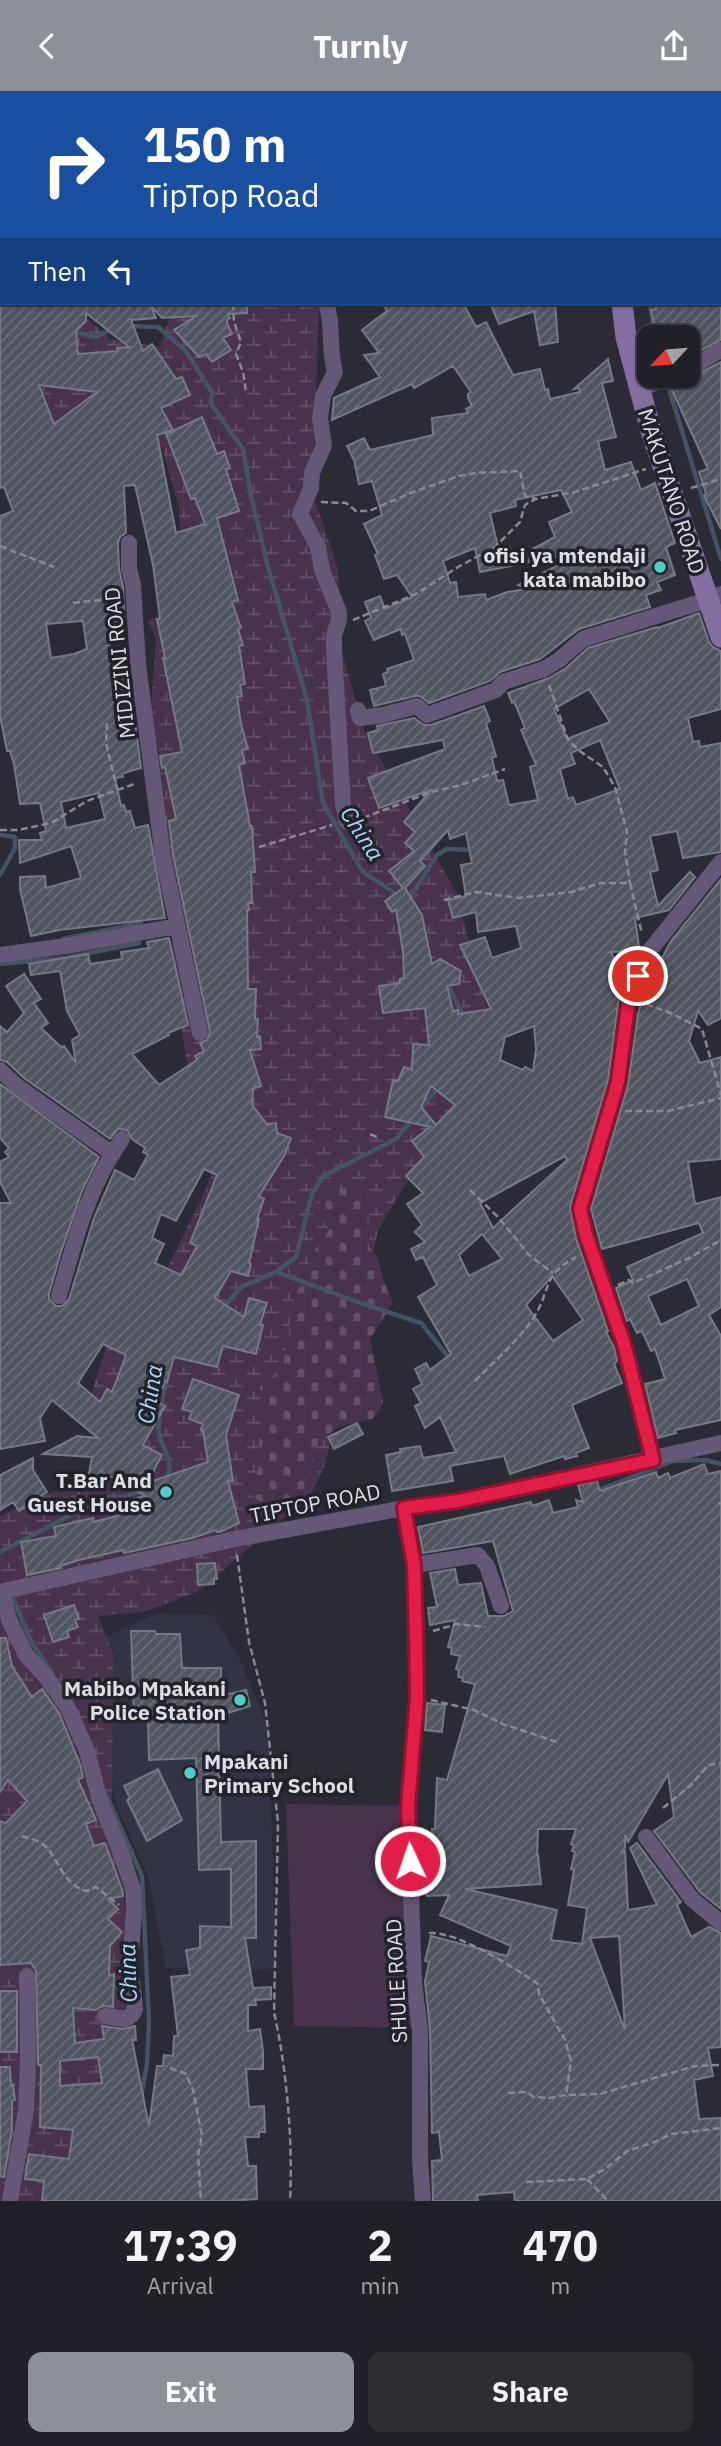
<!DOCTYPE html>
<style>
body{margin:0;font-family:"IBM Plex Sans",sans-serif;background:#2d2d34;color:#f1f3f6;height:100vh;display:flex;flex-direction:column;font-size:26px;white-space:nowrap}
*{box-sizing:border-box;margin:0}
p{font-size:23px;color:#a2a3a8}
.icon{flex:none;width:38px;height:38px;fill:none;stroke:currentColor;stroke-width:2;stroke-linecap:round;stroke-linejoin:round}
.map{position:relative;height:2110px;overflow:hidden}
.details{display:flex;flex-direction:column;background:#202028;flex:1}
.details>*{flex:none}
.hud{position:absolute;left:0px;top:0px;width:721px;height:214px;box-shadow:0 2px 5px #0004,0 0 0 2px #3d3e45;background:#1a4fa0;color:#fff;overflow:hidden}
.needle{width:46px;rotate:244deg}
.fabs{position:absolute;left:637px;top:234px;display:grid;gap:14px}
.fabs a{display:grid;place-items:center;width:63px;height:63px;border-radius:14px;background:#202028;box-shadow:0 2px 5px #0004,0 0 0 2px #3d3e45;font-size:35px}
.pin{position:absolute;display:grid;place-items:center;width:60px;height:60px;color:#fff;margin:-30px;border:4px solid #fff;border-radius:50%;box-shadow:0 2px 7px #0007}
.me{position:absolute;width:77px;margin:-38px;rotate:357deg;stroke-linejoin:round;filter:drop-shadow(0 0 5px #0008)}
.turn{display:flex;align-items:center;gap:24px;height:147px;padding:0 28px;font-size:32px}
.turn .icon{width:91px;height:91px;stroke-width:2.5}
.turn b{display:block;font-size:49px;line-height:60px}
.then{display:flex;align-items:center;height:66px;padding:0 28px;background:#0003;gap:14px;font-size:26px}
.eta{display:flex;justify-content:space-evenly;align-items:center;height:119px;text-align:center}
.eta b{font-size:42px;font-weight:700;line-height:49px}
.action{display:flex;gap:14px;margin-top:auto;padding:14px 28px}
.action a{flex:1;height:80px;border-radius:14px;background:#8c9099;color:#fff;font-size:28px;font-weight:700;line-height:80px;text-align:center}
.action a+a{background:#2d2d34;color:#f1f3f6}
header{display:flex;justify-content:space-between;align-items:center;height:91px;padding:0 28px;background:#8c9099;color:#fff;font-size:32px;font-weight:700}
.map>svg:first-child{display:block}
.built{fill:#333443}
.wetland{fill:url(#wetland-marsh)}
.cemetery{fill:url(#cemetery-stones)}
.green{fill:#49324d}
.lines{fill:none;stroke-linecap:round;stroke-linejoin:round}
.stream{stroke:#435265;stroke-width:4.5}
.building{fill:url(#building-hatch);stroke:#747984;stroke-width:2;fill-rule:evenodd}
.path{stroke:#898991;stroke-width:2.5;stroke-dasharray:7 3.5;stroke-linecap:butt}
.street{stroke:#645777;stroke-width:16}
.secondary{stroke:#836ea1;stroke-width:21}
.route-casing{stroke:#92132f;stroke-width:18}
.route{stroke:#e11d48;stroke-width:12}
.poi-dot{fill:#53cdca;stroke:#22222b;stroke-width:2.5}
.labels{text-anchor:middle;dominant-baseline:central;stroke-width:7;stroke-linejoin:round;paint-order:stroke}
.street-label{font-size:21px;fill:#dedfe5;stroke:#22222b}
.poi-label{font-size:21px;font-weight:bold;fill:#dedfe5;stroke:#22222b;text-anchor:end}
.water-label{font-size:23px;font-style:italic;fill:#add6ff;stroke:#22222b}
</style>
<header><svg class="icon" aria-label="back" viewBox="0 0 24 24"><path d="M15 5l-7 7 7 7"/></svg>Turnly<svg class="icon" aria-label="share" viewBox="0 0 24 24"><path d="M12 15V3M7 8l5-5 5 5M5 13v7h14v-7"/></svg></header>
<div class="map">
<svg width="721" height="2110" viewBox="0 0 721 2110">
<defs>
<pattern id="wetland-marsh" width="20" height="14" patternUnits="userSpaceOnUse" patternTransform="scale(1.75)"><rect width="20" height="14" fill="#49324d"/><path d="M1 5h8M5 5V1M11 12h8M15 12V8" fill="none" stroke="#634f66"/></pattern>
<pattern id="cemetery-stones" width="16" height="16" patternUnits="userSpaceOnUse" patternTransform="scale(1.75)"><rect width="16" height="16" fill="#49324d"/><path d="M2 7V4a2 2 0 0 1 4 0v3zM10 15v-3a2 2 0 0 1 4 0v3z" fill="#634f66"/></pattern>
<pattern id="building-hatch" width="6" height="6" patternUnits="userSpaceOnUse" patternTransform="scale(1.75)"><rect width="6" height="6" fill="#515560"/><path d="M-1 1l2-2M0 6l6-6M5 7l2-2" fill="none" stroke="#6a6d77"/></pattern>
</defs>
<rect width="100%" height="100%" fill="#2b2b35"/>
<!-- built -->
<path class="built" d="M156 1523 213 1524 240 1569 265 1629 269 1652 276 1877 239 1881 227 1878 166 1877 149 1788 115 1712 103 1634 97 1550Z"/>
<!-- wetland -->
<path class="wetland" d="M0 138 2 212H68L111 248 160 256 174 212H319L313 403 338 478 341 557 363 637 457 803 477 884 495 944 378 1139 325 1374 312 1402 199 1500 144 1521 98 1525 113 1564 112 1715 132 1873 140 2110H0V1425L68 1394 104 1370 87 1317 112 1237 165 1182 204 1102 220 1059 190 988 178 918 159 697 150 630 156 547 148 530 184 513 179 416 162 356 124 368 0 312Z"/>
<!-- cemetery -->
<path class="cemetery" d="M329 1095 368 1100 369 1156 378 1167 383 1188 393 1212 370 1248 383 1311 378 1322 372 1328 338 1336 319 1350 311 1371 312 1400C297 1410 266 1419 251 1404L250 1393 258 1381 259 1344 264 1328 260 1296 283 1276 294 1208 292 1203 308 1191 310 1166 330 1138 318 1126 320 1108Z"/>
<!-- green -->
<path class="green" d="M286 1713 407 1715 419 1937 294 1935Z"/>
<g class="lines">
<!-- stream -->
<path class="stream" d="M657 0V2
M0 150 2 152
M650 212 655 247
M128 235 158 236 185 259 212 301 211 313 243 358 251 404 268 476 307 609 323 712 362 780 399 805
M71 240 95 246 113 238
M667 291 721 468
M0 744 15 746V757L0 784
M408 810 437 764 447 758 474 759
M63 848 141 832
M0 873 65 867 139 852
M446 890 464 926
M418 1021 439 995
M276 1181 363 1213 421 1232 450 1268
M223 1217 241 1196 276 1181 296 1166 312 1103 323 1085 396 1048 412 1028
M164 1389C178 1375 162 1358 159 1343 156 1330 164 1302 167 1287
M596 1400 673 1370 705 1369 721 1373
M0 1461 73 1423 143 1399
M12 1505 32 1552 52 1582
M105 1701 142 1785 149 1931 147 1973 141 2006"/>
</g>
<!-- building -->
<path class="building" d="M0 212H247V222L228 223 230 227 227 229V232L232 243 223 247 231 259 212 271 206 263 199 266 174 239 196 225 162 227 150 214 156 227 131 229 143 260 152 253 176 288 182 286 190 304 161 317 173 339 157 344 176 442 205 433 195 407 191 408 166 343 202 326 217 363 224 360 230 377 226 378 239 420 217 427 238 509 232 511 241 537 238 538 243 554 239 555 245 593 240 594 242 605 237 606 241 633 248 658 242 659 245 672 239 674 250 735H252L255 781H251L252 812H248L249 819H247L248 898H256L255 928H258L257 946 260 945 261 958 250 959 261 995 253 998 252 1014 267 1033 276 1032 277 1042 291 1047 284 1065 259 1105 264 1108 257 1128H259L249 1172 251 1173 248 1185 231 1180 215 1207 244 1226 249 1207 267 1212 260 1234H263L256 1263 223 1255 217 1276 174 1266 167 1291 165 1290 158 1311 165 1315 143 1354 162 1364 147 1392 208 1371 203 1340 201 1339 203 1333 189 1328 192 1321 182 1318 193 1288 239 1304 226 1344 233 1390H228L239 1432 220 1441H217L216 1439 192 1447 124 1462 123 1459 79 1469 60 1475 61 1477 27 1484 21 1451 56 1445 54 1436 93 1427 94 1431 120 1424 117 1412 145 1405 102 1381 100 1395 87 1393 92 1366 43 1363 77 1345 98 1347 52 1309 40 1327 45 1350 0 1358V1112H11L0 1091V1071L9 1066 5 1061 9 1057 0 1047V993L99 1066 82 1100 61 1161 49 1203V1208L56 1215H62L69 1208 94 1127 115 1079 134 1089 148 1064 143 1061 145 1057 132 1048 127 1039 118 1038 110 1048 24 987 7 971 0 969V935L7 941 24 922 6 895 24 883 41 908 34 912 48 932 41 937 61 956 64 955 76 972 72 949 80 944 67 920 60 880 31 884 29 873 88 863 90 873 122 868 121 861 149 857 147 851 169 847 188 934 168 942 169 944 132 963 159 994 197 969 195 965 204 960 200 952 207 949 210 941 173 764 169 730 176 728 165 676 162 677 160 665 182 661 163 567H165L157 528H160L153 474 135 394 124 395 126 442 120 446 118 452 119 477 123 496 125 541 107 543 116 583H129L141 677 130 680 122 683 123 686 115 687 121 715 124 714 126 721 130 720 135 737 148 734 165 827 59 839 31 845 20 798V786L45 785 46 797 81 787 71 755 20 772 19 749H42L40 742 46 740 40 712 20 713 14 673 10 660H7L0 625V425L13 420 4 396 0 397ZM86 222 110 241 129 256 117 257 118 260 78 263 76 240 86 230ZM39 294 97 301 54 333ZM83 530 87 558 74 563 51 567 46 533ZM99 702 105 728 66 737 61 711ZM204 1078 217 1084 190 1152 197 1155 181 1184 155 1172 164 1153 152 1147 161 1123 176 1130ZM103 1253 126 1264 112 1301 107 1298 100 1311 78 1292Z
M392 212H463L476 236 486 231 513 284 540 278 545 299 548 298 550 308 580 301 579 297 574 298 608 268 613 290 602 292 616 346 598 350 605 379 631 371 641 399 655 392 675 452 666 456 675 484 657 491 661 499 646 504 650 516 579 538 540 568 500 581 490 590 429 612 420 605H415L374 615 370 599 386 595 383 583 388 581 387 578 414 569 405 543 402 544 401 538 374 549 365 530 371 527 365 511 380 505 385 518 412 506 397 484 384 488 375 464 378 463 364 433 382 424 372 390 359 393 354 369 347 355 364 347 370 359 433 344 432 327 468 322 466 318 472 315 468 307V303L471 301 453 275 414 297 412 293 332 329 334 307 380 286 364 264 379 262 362 239 387 220 384 215ZM561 399 572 421 549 431 555 446 516 467 509 455 499 460 490 422 516 415 515 409ZM475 457 480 481 578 462 579 464 518 494 529 498 507 501 486 509 485 503 458 506 456 491 450 492 443 470Z
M490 212H555L558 251 540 254 534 220 499 233Z
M654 212H721V249L688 266V247H657L651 219 656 218Z
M721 271V438L704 405 706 403 699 381 708 378 671 297Z
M699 522 709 551 713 556 721 560V618L688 627 693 651 699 650 700 656 721 652V761L683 767 677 740 650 745 658 779 650 781 658 815 690 781 695 786 669 819 635 827 639 856 637 860 611 861 624 892 619 906 608 989 570 1116 576 1147 608 1240 606 1241 614 1256 617 1270 614 1273 622 1292 572 1314 589 1357 576 1362 577 1365 565 1368 564 1365 510 1383 504 1365 450 1375 453 1390 392 1400 386 1364 401 1361 400 1358 420 1355 423 1367 456 1361 440 1326 425 1337 415 1315 421 1312 413 1298 422 1293 415 1278 426 1272 430 1279 451 1263 418 1206 437 1194 423 1166 416 1169 411 1158 425 1151 415 1141 422 1134 407 1113 423 1102 406 1085 424 1066 412 1050 430 1036 385 1026 393 989 398 990 404 976 412 979 413 953 429 954 425 917 383 922 379 895 400 892V888L404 887 403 861 396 818 392 821 385 810 403 797 389 780 414 760 405 752 415 741 404 731 431 699 379 717 368 687 445 658 443 649 373 662 368 642 378 639 377 635 414 627 424 634H431L484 615 490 630 486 632 496 665 492 667 497 690 503 689 509 714 538 709 530 676 536 674 521 639 525 637 514 610 512 612 508 602 549 587 566 577 588 557 657 536 658 537ZM589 598 610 631 567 648 554 618ZM600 649 620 698 576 714 573 706 568 708 560 678 575 673 571 662ZM448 739 450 748 466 742 472 772 461 774 466 805 448 809 453 827 476 821 478 841 516 835 521 857 492 867 485 846 460 854 491 918 458 923V919L453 920 447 895 459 893 461 880 440 868 432 873 422 824 405 797 425 775 420 770ZM534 935 536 958 533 980 525 976 523 979 500 969 505 946ZM431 995 455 1014 436 1034 421 1016ZM565 1065 567 1069 493 1137 480 1112ZM482 1143 502 1168 469 1185 459 1164ZM552 1185 583 1229 553 1250 526 1214Z
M721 788V927L708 934 698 920 689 950 700 972 721 966V1068L688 1071 695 1113 721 1106V1216L709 1224 721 1245V1329L675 1339 676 1342 658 1347 645 1293 665 1288 655 1258 651 1260 642 1240 637 1242 630 1228 627 1230 616 1197 633 1189 627 1176 703 1142 699 1132 602 1158 591 1118 628 994 638 923 646 897 671 850ZM687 1188 699 1215 661 1234 648 1205Z
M357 1332 363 1343 334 1358 328 1346Z
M33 1367V1379L47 1401 19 1420 13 1411 0 1419V1384Z
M704 1373 708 1383 721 1380V1818L700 1801 654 1740 674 1726 668 1683 628 1751 625 1744V1756L621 1763 625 1760 628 1819 657 1814 630 1757 637 1752 681 1811 677 1814 691 1846 709 1836 721 1842V1956L708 1957 713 1985 694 1989 699 2028 721 2027V2110H515L514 2101 477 2104 478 2110H433L432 2070 442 2069 439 2041 432 2042 430 1939 425 1890 429 1871 425 1870 431 1845 507 1865 511 1855 440 1824 449 1804 427 1805V1799L421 1798V1777H426L425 1753 433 1751 432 1738H435L437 1687 447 1689 475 1593 462 1590 463 1587 458 1586 459 1579 456 1578 460 1565 451 1563 452 1557 448 1556 455 1529 430 1534 428 1517 437 1516 430 1482 455 1478 458 1494 481 1492 488 1525H504L513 1520 493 1450 423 1462 418 1436 531 1411 532 1415 549 1409 553 1422 578 1416 576 1409 583 1411 578 1394 597 1390 600 1400 656 1381 658 1387 668 1382 670 1387ZM538 1738H576L571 1753 574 1754 572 1760 575 1761 571 1778 574 1779 568 1814 587 1817 582 1853 551 1849 557 1819 465 1798 541 1793 538 1764H537ZM619 1845 625 1939 590 1847Z
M215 1472 217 1488H214V1493L198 1494 197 1473Z
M74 1514 79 1528 75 1529 78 1536 67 1540 69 1546 53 1551 44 1524Z
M131 1540H155L156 1543H180L182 1577H221V1597H225V1604L246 1599 250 1615 218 1625 221 1751 256 1750V1847H245L253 1897 271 1896V1908L255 1909 256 1914H248V1940L260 1938 263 1960V1978H246L249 2016 264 2015 265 2041H259V2046H245L248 2075H256L257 2108 230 2110H42L44 2090 25 2088 29 2063 69 2068 73 2039 40 2036 41 1974H38L36 1880 31 1872 0 1874V1730L6 1732 27 1710 8 1689 0 1701V1547H6L12 1575 32 1606 42 1598 59 1622 80 1673 83 1686 78 1689 96 1729 86 1733 94 1755 105 1752 123 1801V1805L108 1808 118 1818 108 1828 122 1841 110 1855 109 1884 114 1883 113 1916 102 1915 96 1919 73 1917 75 1952 104 1948 102 1935 123 1938 135 1935 136 1949H132L149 2035 157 1975H163L164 1964 173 1965 174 1945H178L171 1886 190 1884 186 1859 200 1857V1835L231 1836V1778L199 1779 196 1667 149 1669 148 1626H134ZM98 1966 102 1992 60 1995V1970Z
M427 1612 445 1614 442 1641 425 1639Z
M158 1678 182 1729 147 1750 127 1709 130 1707 124 1695Z
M0 1900H17V1961H0Z
M0 1976H10L11 1995 13 1994 15 2009 12 2010V2039L4 2086 0 2085Z"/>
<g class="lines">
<!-- path -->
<path class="path" d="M34 0V2
M62 0V2
M11 2 14 0
M223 2V0
M0 15 2 14
M719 29H721
M233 212 234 231 241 251 236 263 243 281 246 301
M691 397 721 388
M321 411 346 412 356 420H369L413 401 459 385 476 382 520 380 525 405 536 408
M0 455 54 476
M73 512 118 507
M353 529 416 503 458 476 495 456 520 431 525 414 536 408 575 401 646 378
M549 594 568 649 581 661 603 676 615 696 627 741 625 760 630 792
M107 632 106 652 117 698
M363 727 431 701 461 694 505 678
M0 739H19L51 732 87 710 137 692
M259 756 332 734
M444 809 476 801 519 807 571 801 601 792H630L642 843
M646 913 673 923 702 938 721 1004
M625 1020H668L721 1007
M370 1043 379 1047
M470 1099 499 1127 529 1164 553 1182
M618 1194 629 1189 633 1192 689 1167 721 1149
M475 1290C495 1270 518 1250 534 1226 552 1197 541 1185 576 1166
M719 1413 721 1412
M237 1464 249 1551 265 1612 278 1732 274 1921C287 1980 293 2050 290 2110
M433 1540 457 1533 485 1536
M431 1609 474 1619 503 1633 557 1651
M663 1717 691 1694 708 1674 721 1672
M22 1745C31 1748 42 1750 48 1758 60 1773 65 1794 86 1800L96 1796 119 1814
M429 1842C457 1840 515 1877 538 1893L539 1903 565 1949 571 1970 566 2004
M170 1977 186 1983 193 1999 202 2045 198 2064 201 2110
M508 2002 527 2001 534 2006 549 2007 566 2004 600 2003 695 1975 721 1974
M587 2088 608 2110
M526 2091 587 2088 605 2078 627 2060 655 2051 671 2043 721 2037"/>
<!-- street -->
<path class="street" d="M347 0 348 2
M326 212C334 233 328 258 335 281L323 305 320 327 324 354 312 382 311 397 300 423 318 456 322 479 339 521V529L334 544V561L343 713 347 731
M688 278 721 259
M639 299 671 285
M129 452V477L133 494 138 573 163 766 200 942
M358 619 360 627 383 624 417 615 427 624 496 599 503 591 544 578 559 569 583 548 707 509 721 503
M0 864 73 854 177 835
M0 979 17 995 113 1063
M59 1205C75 1149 88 1096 122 1048
M653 1369 624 1253 586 1144 580 1118 618 991 629 907 647 863 721 771
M404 1417 414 1474 417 1544V1607L408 1715 414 1891 420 1939V2069L423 2110
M414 1474 478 1464 487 1475 501 1515
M0 1501 235 1448 404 1417 459 1410 721 1352
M2 1501 9 1529 26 1564 47 1587 68 1617 87 1660 100 1710 124 1770 133 1799 134 1823 130 1872 135 1918 132 1924 125 1928 105 1925
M646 1746 692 1808 721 1832
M10 2110 26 2019 28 1969 27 1885"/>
<!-- secondary -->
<path class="secondary" d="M629 0V2
M622 212 626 246 651 340 721 546"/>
</g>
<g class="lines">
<!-- route casing -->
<g class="route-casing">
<path id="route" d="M410 1770 408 1715 417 1607 416 1545 414 1474 404 1417 458 1410 653 1369 624 1253 586 1144 580 1118 618 991 629 907 638 885"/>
</g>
<!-- route -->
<use href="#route" class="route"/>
</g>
<!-- markers -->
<g class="poi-dot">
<circle cx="660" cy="476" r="7"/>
<circle cx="166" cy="1401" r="7"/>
<circle cx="240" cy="1609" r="7"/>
<circle cx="190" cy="1682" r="7"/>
</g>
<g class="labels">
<!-- street labels -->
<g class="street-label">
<text transform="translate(672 400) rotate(72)">MAKUTANO ROAD</text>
<text transform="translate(119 572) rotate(-96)">MIDIZINI ROAD</text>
<text transform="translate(315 1412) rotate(-11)">TIPTOP ROAD</text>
<text transform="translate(396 1890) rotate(-93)">SHULE ROAD</text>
</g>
<!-- poi labels -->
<g class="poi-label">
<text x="646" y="464">ofisi ya mtendaji<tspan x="646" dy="24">kata mabibo</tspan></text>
<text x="152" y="1389">T.Bar And<tspan x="152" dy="24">Guest House</tspan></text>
<text x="226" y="1597">Mabibo Mpakani<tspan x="226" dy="24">Police Station</tspan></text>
<text x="204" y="1670" text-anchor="start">Mpakani<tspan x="204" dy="24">Primary School</tspan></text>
</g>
<!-- water labels -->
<g class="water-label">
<text transform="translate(363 742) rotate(57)">China</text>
<text transform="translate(149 1303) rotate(-81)">China</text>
<text transform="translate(127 1882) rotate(-92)">China</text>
</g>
</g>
</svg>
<div class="fabs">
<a><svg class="needle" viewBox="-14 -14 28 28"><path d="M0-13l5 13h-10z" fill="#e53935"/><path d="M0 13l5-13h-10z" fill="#a2a3a8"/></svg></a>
</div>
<div class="pin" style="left:638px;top:885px;background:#d93025"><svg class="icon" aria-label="arrive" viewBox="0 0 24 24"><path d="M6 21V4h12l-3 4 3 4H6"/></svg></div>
<svg class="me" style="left:410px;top:1770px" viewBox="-20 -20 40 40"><circle r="17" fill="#e11d48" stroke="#fff" stroke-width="3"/><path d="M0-11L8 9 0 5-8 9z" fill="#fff"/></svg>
<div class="hud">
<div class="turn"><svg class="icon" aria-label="right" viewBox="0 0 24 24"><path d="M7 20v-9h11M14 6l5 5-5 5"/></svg><div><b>150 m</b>TipTop Road</div></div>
<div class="then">Then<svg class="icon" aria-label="left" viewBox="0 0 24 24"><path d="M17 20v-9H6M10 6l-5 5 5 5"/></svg></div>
</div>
</div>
<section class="details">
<div class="eta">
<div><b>17:39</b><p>Arrival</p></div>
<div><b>2</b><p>min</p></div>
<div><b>470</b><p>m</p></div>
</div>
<div class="action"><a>Exit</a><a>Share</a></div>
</section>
